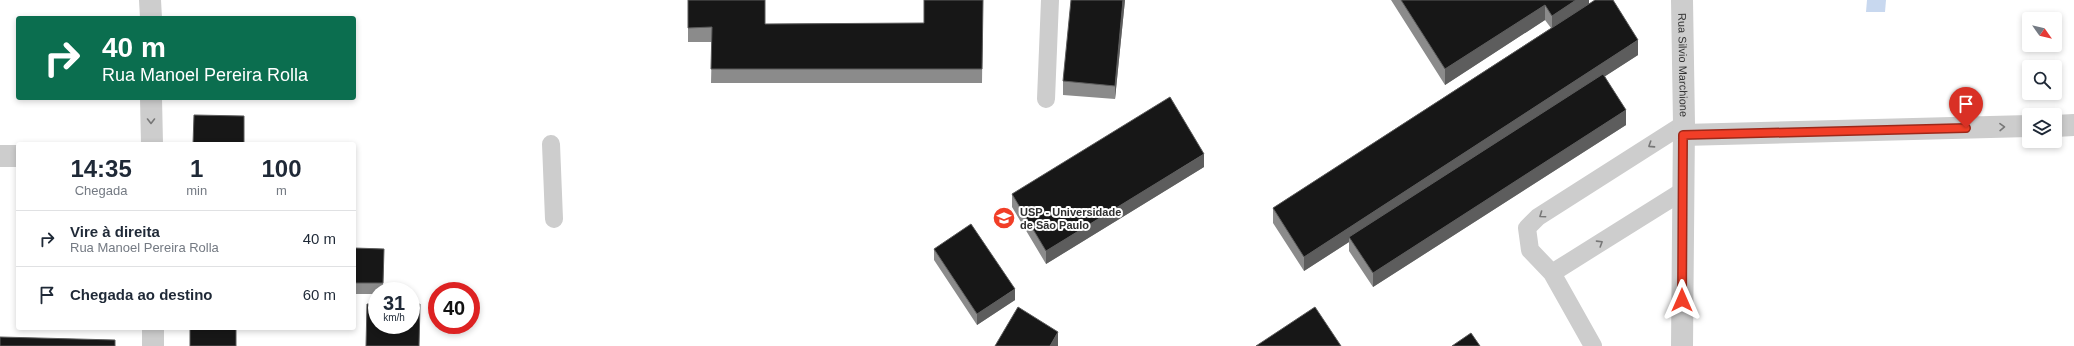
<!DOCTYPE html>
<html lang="pt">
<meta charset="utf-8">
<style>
body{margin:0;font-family:Arial,sans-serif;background:#f6f6f7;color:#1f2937;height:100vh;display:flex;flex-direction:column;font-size:15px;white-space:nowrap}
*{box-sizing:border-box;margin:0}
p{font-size:13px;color:#747a83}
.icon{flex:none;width:22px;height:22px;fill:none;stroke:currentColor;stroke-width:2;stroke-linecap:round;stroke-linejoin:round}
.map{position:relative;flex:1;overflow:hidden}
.details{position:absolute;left:16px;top:142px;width:340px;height:188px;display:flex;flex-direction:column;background:#fff;border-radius:4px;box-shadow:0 2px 6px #0003}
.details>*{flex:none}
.banner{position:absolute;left:16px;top:16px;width:340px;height:84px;border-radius:4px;box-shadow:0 2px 6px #0003;background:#0b6e4f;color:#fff;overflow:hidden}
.needle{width:26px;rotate:124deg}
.fabs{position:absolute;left:2022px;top:12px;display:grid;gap:8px}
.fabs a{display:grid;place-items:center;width:40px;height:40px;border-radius:4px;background:#fff;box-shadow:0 2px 6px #0003;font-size:20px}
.speed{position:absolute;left:368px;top:282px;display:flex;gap:8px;font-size:20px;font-weight:700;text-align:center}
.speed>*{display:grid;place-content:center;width:52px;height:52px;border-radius:50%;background:#fff;box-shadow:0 2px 6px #0003;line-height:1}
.speed small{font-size:10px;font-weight:400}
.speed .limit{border:6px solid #d22;background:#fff;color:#111}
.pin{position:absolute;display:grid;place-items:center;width:34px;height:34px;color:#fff;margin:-41px -17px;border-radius:50% 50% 50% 0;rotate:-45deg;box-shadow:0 0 4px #0007}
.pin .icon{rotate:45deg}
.me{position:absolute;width:44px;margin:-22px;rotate:0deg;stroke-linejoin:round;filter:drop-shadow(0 0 3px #0008)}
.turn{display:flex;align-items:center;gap:14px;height:84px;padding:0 20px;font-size:18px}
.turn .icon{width:52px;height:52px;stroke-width:2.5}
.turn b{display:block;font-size:28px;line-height:34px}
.eta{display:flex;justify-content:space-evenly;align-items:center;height:68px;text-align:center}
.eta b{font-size:24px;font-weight:700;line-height:28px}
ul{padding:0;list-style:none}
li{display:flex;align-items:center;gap:12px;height:56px;padding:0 20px;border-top:1px solid #e0e1e3}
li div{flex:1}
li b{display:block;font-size:15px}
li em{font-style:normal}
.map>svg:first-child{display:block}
.water{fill:#c8d8ef}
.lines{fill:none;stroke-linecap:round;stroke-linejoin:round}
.service{stroke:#cdcdcd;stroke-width:18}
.minor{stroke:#cdcdcd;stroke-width:22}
.tertiary{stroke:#cdcdcd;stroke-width:22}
.wall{fill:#8b8b8b}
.shaded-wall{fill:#5d5d5d}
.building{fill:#171717;stroke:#5d5d5d}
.oneway{stroke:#777}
.route-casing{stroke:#9d2819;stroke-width:10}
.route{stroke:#f13e27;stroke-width:7}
.labels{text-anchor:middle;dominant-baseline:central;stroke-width:4;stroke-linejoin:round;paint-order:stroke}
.street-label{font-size:11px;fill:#303030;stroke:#fff}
.poi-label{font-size:11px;font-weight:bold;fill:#303030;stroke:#fff;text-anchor:start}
</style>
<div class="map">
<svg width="2074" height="346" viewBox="0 0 2074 346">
<rect width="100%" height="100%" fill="#fff"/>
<!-- water -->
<path class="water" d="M1867 0H1886L1885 12H1866Z"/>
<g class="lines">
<!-- service -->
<path class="service" d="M1046 99 1050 0
M551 144 554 219
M1683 191 1552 273 1530 250 1527 228 1538 217 1684 124
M1552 273 1593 346"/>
<!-- minor -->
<path class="minor" d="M2055 126 2074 125
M1683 135 2029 126
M0 156H18"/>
<!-- tertiary -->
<g class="tertiary">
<path d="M150 0 151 18"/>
<path id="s1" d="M1682 0 1684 124 1682 346"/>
<path d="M151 98 152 144"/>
<path d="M153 328V346"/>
</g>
</g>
<!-- wall -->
<path class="wall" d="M688 0 765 24 924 23 983 0 982 83H711L712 42H688Z
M1125 0 1115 99 1063 95V81Z
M1391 0H1589V4L1638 55 1605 76 1626 125 1373 287 1349 251V242L1304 271 1273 223V208L1551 28 1545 20 1445 85Z
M1204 167 1046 264 1012 207V194Z
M354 248 384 249 383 291H377V294H354Z
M934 249 1015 300 977 325 934 260Z"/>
<!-- shaded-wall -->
<path class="shaded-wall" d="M1123 0H1125L1115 99V86Z
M1576 0H1589V7L1552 31V16Z
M1545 5V20L1445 85V69Z
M1638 40V55L1352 240 1349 237V242L1304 271V257Z
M1626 110V125L1373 287V273Z
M1204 154V167L1046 264V251Z
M1015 289V300L977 325V314Z
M1058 332V346H1050Z"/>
<!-- building -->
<path class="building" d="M688 0H765V24L924 23V0H983L982 69H711L712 27 688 28Z
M1071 0H1123L1115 86 1063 81Z
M1401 0H1576L1552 16 1545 5 1445 69Z
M1595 0H1613L1638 40 1304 257 1273 208Z
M1603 74 1626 110 1373 273 1349 237Z
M1170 97 1204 154 1046 251 1012 194Z
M194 115 244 116V144H193Z
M971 224 1015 289 977 314 934 249Z
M354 248 384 249 383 283H354Z
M367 304H377V325H411V304H420L419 346H366Z
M1018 307 1058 332 1050 346H995Z
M1315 307 1341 346H1256Z
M190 328H236V346H190Z
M1471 333 1480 346H1452Z
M0 337 115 340V346H0Z"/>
<!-- one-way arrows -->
<defs><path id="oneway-chevron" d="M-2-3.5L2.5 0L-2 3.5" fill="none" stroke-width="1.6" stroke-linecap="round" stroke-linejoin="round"/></defs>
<g class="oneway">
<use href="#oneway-chevron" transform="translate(151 121) rotate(90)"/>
<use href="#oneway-chevron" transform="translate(2002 127) rotate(-1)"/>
<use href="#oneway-chevron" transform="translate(1651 145) rotate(147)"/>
<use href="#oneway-chevron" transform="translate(1542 215) rotate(145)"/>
<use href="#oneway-chevron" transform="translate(1600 243) rotate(-32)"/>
</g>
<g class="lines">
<!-- route casing -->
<g class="route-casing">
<path id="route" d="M1682 300 1683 135 1966 128"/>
</g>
<!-- route -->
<use href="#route" class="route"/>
</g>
<!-- icons -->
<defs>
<g id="university-disc" transform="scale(1.15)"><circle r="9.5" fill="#f13e27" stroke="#fff"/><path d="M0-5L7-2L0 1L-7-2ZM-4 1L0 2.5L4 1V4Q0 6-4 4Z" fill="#fff"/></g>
</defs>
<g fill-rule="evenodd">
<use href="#university-disc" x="1004" y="218"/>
</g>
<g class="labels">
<!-- street labels -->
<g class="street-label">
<text stroke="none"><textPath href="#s1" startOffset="65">Rua Silvio Marchione</textPath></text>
</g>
<!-- poi labels -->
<g class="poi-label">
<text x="1020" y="212">USP - Universidade<tspan x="1020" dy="13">de São Paulo</tspan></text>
</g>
</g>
</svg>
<div class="fabs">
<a><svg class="needle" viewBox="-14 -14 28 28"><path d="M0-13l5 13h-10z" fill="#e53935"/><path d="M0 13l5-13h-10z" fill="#747a83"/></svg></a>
<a><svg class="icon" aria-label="search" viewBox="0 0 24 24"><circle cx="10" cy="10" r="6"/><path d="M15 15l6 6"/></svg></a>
<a><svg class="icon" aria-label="layers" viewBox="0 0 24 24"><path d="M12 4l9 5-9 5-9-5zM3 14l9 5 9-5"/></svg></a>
</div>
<div class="speed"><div>31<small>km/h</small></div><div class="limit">40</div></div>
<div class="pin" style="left:1966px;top:128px;background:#d93025"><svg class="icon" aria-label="arrive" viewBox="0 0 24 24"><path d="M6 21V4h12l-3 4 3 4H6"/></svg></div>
<svg class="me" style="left:1682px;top:300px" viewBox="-20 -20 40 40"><path d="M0-17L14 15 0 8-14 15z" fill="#f13e27" stroke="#fff" stroke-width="4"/></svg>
<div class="banner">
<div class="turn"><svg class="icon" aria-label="right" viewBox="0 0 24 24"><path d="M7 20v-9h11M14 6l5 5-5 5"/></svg><div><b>40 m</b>Rua Manoel Pereira Rolla</div></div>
</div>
<section class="details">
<div class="eta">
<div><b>14:35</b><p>Chegada</p></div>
<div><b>1</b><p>min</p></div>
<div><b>100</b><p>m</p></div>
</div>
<ul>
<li><svg class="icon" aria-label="right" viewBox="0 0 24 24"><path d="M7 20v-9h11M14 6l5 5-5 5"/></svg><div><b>Vire à direita</b><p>Rua Manoel Pereira Rolla</p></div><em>40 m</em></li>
<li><svg class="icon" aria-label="arrive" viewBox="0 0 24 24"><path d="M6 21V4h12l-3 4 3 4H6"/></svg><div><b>Chegada ao destino</b></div><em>60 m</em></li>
</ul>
</section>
</div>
